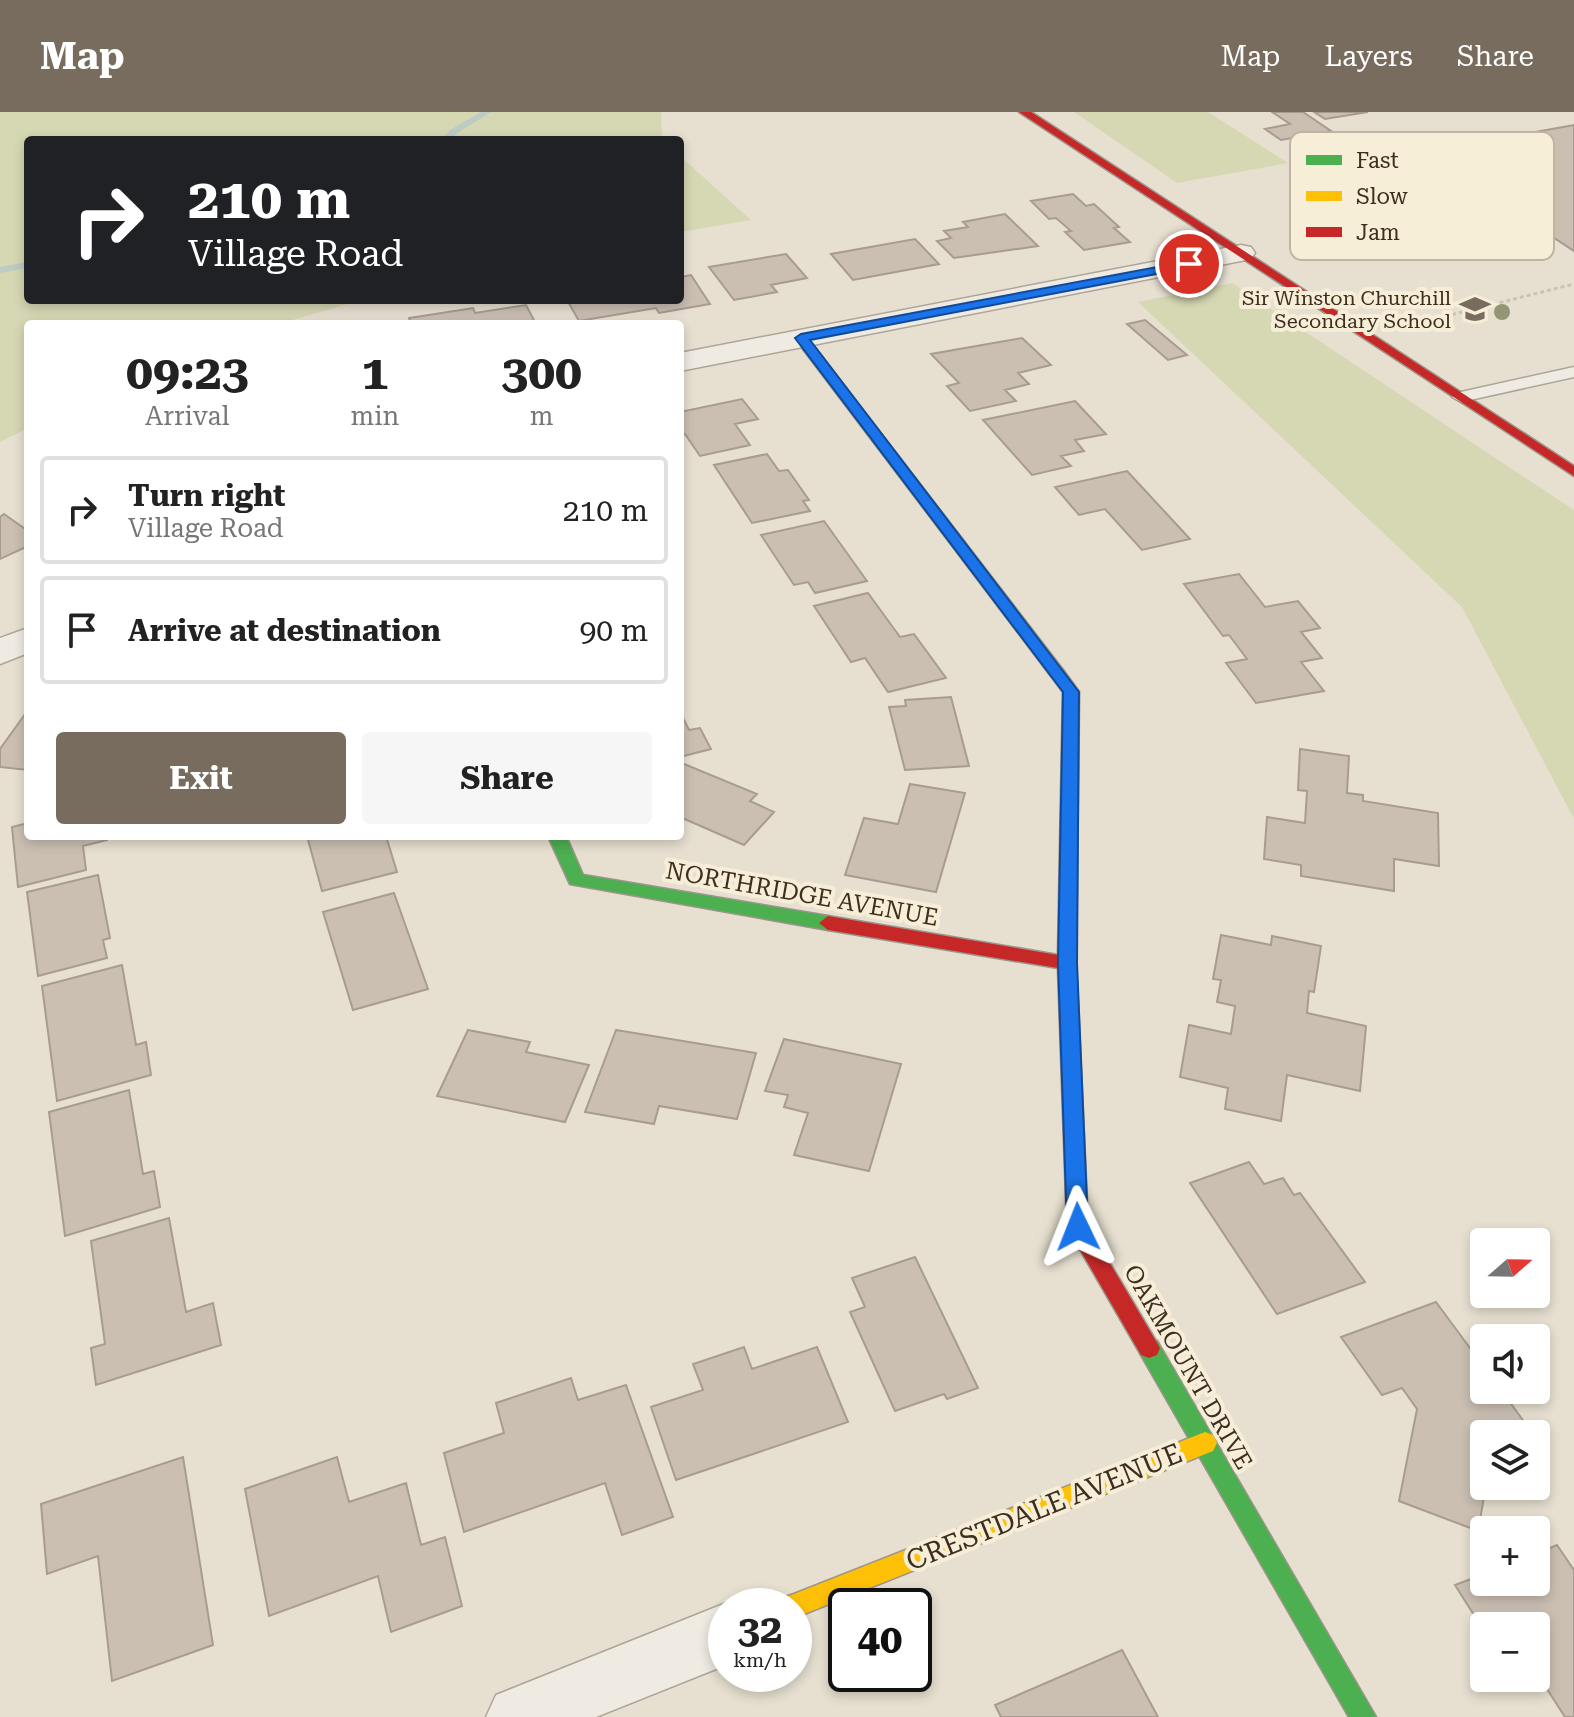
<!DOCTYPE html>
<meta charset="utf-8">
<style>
body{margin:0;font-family:"Roboto Serif",serif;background:#f6f6f6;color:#222;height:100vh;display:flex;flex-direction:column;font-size:30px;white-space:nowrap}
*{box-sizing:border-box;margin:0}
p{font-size:26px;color:#767676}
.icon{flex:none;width:44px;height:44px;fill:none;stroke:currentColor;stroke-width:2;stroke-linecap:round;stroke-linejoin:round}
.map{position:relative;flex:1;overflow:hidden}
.panel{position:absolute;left:24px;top:208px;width:660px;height:520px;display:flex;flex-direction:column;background:#fff;border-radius:8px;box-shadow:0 4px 12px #0003}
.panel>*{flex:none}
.hud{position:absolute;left:24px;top:24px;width:660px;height:168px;border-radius:8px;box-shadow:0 4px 12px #0003;background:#202124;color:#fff;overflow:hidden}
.needle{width:52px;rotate:70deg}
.fabs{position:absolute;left:1470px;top:1116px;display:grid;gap:16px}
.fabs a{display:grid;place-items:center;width:80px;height:80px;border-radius:8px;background:#fff;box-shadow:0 4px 12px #0003;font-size:40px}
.speed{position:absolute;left:708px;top:1476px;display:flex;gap:16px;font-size:40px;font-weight:700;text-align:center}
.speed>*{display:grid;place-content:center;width:104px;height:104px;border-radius:50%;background:#fff;box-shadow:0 4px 12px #0003;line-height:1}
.speed small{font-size:20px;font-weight:400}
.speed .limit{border:4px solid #111;border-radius:12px;background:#fff;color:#111}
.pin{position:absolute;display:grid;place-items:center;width:68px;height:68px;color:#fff;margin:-34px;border:4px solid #fff;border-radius:50%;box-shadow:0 2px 8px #0007}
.me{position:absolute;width:88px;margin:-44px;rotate:358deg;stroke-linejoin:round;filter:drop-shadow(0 0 6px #0008)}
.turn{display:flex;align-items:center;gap:28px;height:168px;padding:0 32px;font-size:36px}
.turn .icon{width:104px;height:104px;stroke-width:2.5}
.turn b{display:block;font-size:56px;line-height:68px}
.eta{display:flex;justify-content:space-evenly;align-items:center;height:136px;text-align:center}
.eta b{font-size:48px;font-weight:700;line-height:56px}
.button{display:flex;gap:16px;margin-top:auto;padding:16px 32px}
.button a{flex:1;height:92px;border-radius:8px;background:#786c5e;color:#fff;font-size:32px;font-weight:700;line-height:92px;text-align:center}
.button a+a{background:#f6f6f6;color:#222}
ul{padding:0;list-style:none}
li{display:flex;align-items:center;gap:24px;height:108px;margin:0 16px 12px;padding:0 16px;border:4px solid #e0e0e0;border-radius:8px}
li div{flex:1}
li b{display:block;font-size:30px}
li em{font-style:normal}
header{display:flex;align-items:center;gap:48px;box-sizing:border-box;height:112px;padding:0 40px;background:#786c5e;color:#fff}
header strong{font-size:38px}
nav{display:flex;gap:44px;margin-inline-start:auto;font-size:28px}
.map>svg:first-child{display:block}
.green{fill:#d6d7b3}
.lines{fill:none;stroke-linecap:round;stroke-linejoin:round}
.stream{fill:#bcccc2;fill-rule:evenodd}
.building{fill:#cbbfb2;stroke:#a89c90;stroke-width:2}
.lane-casing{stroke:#ada599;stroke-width:3}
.street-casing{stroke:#ada599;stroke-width:3}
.fast-casing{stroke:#9c958a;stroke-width:3}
.slow-casing{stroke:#9c958a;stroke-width:3}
.jam-casing{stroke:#9c958a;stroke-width:3}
.path{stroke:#c8c2b9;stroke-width:3;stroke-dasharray:4 3;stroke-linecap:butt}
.lane{fill:#efebe3;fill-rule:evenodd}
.street{fill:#efebe3;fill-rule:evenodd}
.fast{fill:#4caf50;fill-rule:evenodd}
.slow{fill:#ffc107;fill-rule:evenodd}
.jam{fill:#c62828;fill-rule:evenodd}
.tree{fill:#929673}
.route{fill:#1a73e8;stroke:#114b97;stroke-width:2}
.labels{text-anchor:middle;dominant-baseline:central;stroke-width:8;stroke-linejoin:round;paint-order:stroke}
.far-poi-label{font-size:20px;fill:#3d2e20;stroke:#f7eed8;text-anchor:end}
.street-label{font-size:24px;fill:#3d2e20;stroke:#f7eed8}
.near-street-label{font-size:28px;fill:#3d2e20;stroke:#f7eed8}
.key{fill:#f7eed8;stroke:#bfb4a1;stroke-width:2}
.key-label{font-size:22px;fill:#3d2e20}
</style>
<header>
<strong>Map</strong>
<nav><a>Map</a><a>Layers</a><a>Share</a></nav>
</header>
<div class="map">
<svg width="1574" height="1605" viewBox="0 0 1574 1605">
<rect width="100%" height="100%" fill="#e7e0d1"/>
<!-- green -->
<path class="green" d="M0 0H661L662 28H28V188H361L279 212H28V316L0 330Z
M1074 0H1208L1288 51 1177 71Z
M680 44 751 108 680 120Z
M1232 171 1574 398V707L1462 495 1138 190Z"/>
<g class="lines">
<!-- stream -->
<path class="stream" d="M481 0H491L456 22 452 28H442L450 18Z
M28 150V156L0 161V155Z"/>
</g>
<!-- building -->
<path class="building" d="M1272 0H1303L1331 19 1281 28 1265 17 1290 12Z
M1314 0H1368L1325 7Z
M1574 13V139L1477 75 1472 77 1498 94 1412 110 1350 67 1368 63 1353 53Z
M1073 82 1086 94 1094 92 1119 115 1114 116 1130 130 1084 138 1065 120 1071 119 1056 106 1049 107 1031 89Z
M1005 102 1038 134 954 146 937 129 951 126 944 119 968 115 963 110Z
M915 127 939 152 853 168 831 142Z
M786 142 807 166 771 173 777 180 734 188 709 155Z
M691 163 710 192 659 201 656 196 579 209 567 188H680V165Z
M526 193 536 212H411L409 206 473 196 475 201Z
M1145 208 1187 243 1168 248 1127 212Z
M1022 226 1051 253 1018 261 1029 272 1005 278 1016 289 970 299 947 274 959 271 931 242Z
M742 287 758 307 735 312 750 333 700 344 685 322 680 324V300Z
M1075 289 1106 322 1075 328 1084 339 1061 344 1071 354 1032 363 983 308Z
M767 342 779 359 788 358 809 388 803 389 810 399 752 411 714 353Z
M1127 359 1190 427 1142 438 1105 397 1079 403 1055 375Z
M4 402 28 419V434L0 447V405Z
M824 409 867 469 815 481 808 470 794 473 761 423Z
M1239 462 1265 495 1298 489 1320 516 1301 520 1322 546 1301 550 1324 579 1256 591 1226 551 1247 547 1229 523 1223 524 1184 472Z
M868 481 900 525 914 522 946 566 888 580 865 546 851 550 814 494Z
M951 585 969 654 905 658 889 595 906 594 905 588Z
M28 598V658L0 655V637Z
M680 600 689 618 700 616 711 637 680 645Z
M1300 637 1349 644 1347 681 1363 683V689L1438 701 1439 754 1394 747V779L1301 764V753L1264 747 1267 705 1305 711 1307 679 1298 678Z
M684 652 757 682 750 689 774 700 744 733 680 705V656Z
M910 672 965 681 936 780 845 763 864 706 898 712Z
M28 711V724H106L107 728 83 734 86 758 18 775 12 715Z
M307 724H386L397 760 322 779Z
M98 763 110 826 103 828 107 846 38 864 27 780Z
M394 781 428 877 353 898 323 800Z
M1221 823 1271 833 1272 824 1321 834 1314 880 1309 879 1307 901 1366 914 1360 979 1287 963 1281 1009 1225 997 1228 976 1180 965 1189 913 1231 922 1235 894 1217 890 1221 868 1213 867Z
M122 853 136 933 146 930 151 963 57 989 42 874Z
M468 918 530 930 526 940 589 953 565 1010 437 984Z
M616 918 756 941 737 1007 659 994 654 1012 585 1000Z
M784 927 901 952 869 1059 794 1043 808 1001 784 995 788 983 765 979Z
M129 978 143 1062 154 1059 160 1095 65 1124 49 1000Z
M1249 1050 1264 1072 1283 1066 1294 1083 1300 1081 1365 1170 1277 1202 1190 1071Z
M169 1106 186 1200 213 1191 221 1233 96 1273 91 1236 105 1232 91 1129Z
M915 1145 978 1276 947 1287 944 1282 895 1299 850 1200 865 1195 852 1166Z
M1436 1190 1484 1255V1278H1501L1533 1322H1484L1486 1374 1478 1419 1399 1389 1417 1297 1402 1276 1382 1283 1341 1225Z
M744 1235 752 1257 817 1235 848 1310 676 1368 651 1295 703 1278 693 1252Z
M571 1266 578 1288 626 1273 673 1405 622 1423 605 1371 464 1420 444 1341 504 1321 496 1291Z
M183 1345 213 1533 112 1569 98 1444 47 1462 41 1392Z
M337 1345 349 1390 406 1371 421 1433 445 1425 462 1494 391 1520 378 1464 269 1504 245 1377Z
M1557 1433 1574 1458V1605H1565L1536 1560V1514H1484V1519L1455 1473 1484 1462V1470H1536V1442Z
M1122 1538 1158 1605H1001L995 1593Z"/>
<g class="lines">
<!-- lane casing -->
<g class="lane-casing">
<path id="lane" d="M1574 255V265L1461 290 1452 285 1461 280Z"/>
</g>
<!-- street casing -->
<g class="street-casing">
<path id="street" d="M1241 133 1251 135 1255 141 1251 147 680 259V241Z
M28 516V541L0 552V526Z
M726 1491 732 1494H726V1553L596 1605H486L496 1583Z"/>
</g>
<!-- fast casing -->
<g class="fast-casing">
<path id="fast" d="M548 724H566L583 763 828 804 837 811 828 818 570 772Z
M1149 1226 1157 1229 1376 1605H1349L1141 1243 1138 1236 1141 1229Z"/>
</g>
<!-- slow casing -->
<g class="slow-casing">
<path id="slow" d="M797 223H805L1063 558 1065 561 1063 564H1051L797 229Z
M1205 1320 1213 1323 1217 1331 1213 1339 794 1506V1494H782L785 1485 794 1482Z"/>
</g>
<!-- jam casing -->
<g class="jam-casing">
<path id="jam" d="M1019 0H1031L1574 354V364Z
M1057 556 1063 558 1079 580 1076 851 1088 1114 1160 1236 1157 1243 1149 1246 1141 1243 1067 1115 1058 856 828 818 819 811 828 804 1058 843 1063 580 1049 561Z"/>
</g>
<!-- path -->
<path class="path" d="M1418 211 1574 172"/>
<!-- lane -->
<use href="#lane" class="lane"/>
<!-- street -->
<use href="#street" class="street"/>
<!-- fast -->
<use href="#fast" class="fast"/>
<!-- slow -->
<use href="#slow" class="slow"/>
<!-- jam -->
<use href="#jam" class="jam"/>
</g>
<!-- trees -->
<circle class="tree" cx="1502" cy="200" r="8"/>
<!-- route -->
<path class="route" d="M1189 149 1195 152 1193 155 810 228 1079 580 1077 851 1088 1115 1085 1121 1078 1124 1070 1121 1067 1115 1058 851 1063 580 795 226 801 222Z"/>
<!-- icons -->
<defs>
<g id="school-bare" transform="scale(2.4)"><path d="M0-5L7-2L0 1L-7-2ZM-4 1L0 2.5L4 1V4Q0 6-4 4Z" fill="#786c5e" stroke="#f7eed8" stroke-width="2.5" paint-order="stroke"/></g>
</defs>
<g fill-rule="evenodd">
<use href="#school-bare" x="1475" y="197"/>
</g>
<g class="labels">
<!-- far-poi labels -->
<g class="far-poi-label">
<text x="1451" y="186">Sir Winston Churchill<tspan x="1451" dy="23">Secondary School</tspan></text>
</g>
<!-- street labels -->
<g class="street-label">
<text transform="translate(802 782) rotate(10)">NORTHRIDGE AVENUE</text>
<text transform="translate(1188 1255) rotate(60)">OAKMOUNT DRIVE</text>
</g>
<!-- near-street labels -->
<g class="near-street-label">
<text transform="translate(1044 1395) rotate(-22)">CRESTDALE AVENUE</text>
</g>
</g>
<!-- legend -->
<rect x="1290" y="20" width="264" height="128" rx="12" class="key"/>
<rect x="1306" y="43" width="36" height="10" fill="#4caf50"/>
<rect x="1306" y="79" width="36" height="10" fill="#ffc107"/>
<rect x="1306" y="115" width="36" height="10" fill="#c62828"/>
<g class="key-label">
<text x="1356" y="56">Fast</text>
<text x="1356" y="92">Slow</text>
<text x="1356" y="128">Jam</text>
</g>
</svg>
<div class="fabs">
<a><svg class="needle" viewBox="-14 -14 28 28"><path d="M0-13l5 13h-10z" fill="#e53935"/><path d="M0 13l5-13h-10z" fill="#767676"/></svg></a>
<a><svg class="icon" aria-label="sound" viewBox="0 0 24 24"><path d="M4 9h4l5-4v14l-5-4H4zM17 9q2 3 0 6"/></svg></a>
<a><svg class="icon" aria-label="layers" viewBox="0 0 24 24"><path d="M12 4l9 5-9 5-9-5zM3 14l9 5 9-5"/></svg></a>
<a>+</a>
<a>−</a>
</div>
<div class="speed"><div>32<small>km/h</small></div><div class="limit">40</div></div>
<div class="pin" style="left:1189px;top:152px;background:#d93025"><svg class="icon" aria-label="arrive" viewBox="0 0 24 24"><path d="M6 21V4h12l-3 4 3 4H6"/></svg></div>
<svg class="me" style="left:1078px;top:1115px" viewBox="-20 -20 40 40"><path d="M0-17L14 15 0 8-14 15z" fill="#1a73e8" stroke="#fff" stroke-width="4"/></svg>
<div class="hud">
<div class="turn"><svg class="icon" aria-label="right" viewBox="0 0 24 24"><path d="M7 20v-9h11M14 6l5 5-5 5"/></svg><div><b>210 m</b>Village Road</div></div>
</div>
<section class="panel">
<div class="eta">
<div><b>09:23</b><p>Arrival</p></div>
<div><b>1</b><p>min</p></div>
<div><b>300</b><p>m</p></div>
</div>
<ul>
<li><svg class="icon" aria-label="right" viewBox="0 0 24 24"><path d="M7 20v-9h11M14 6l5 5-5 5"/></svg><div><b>Turn right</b><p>Village Road</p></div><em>210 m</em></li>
<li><svg class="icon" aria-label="arrive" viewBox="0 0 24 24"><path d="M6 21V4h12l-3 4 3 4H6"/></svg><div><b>Arrive at destination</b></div><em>90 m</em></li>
</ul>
<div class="button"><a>Exit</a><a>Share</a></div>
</section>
</div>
